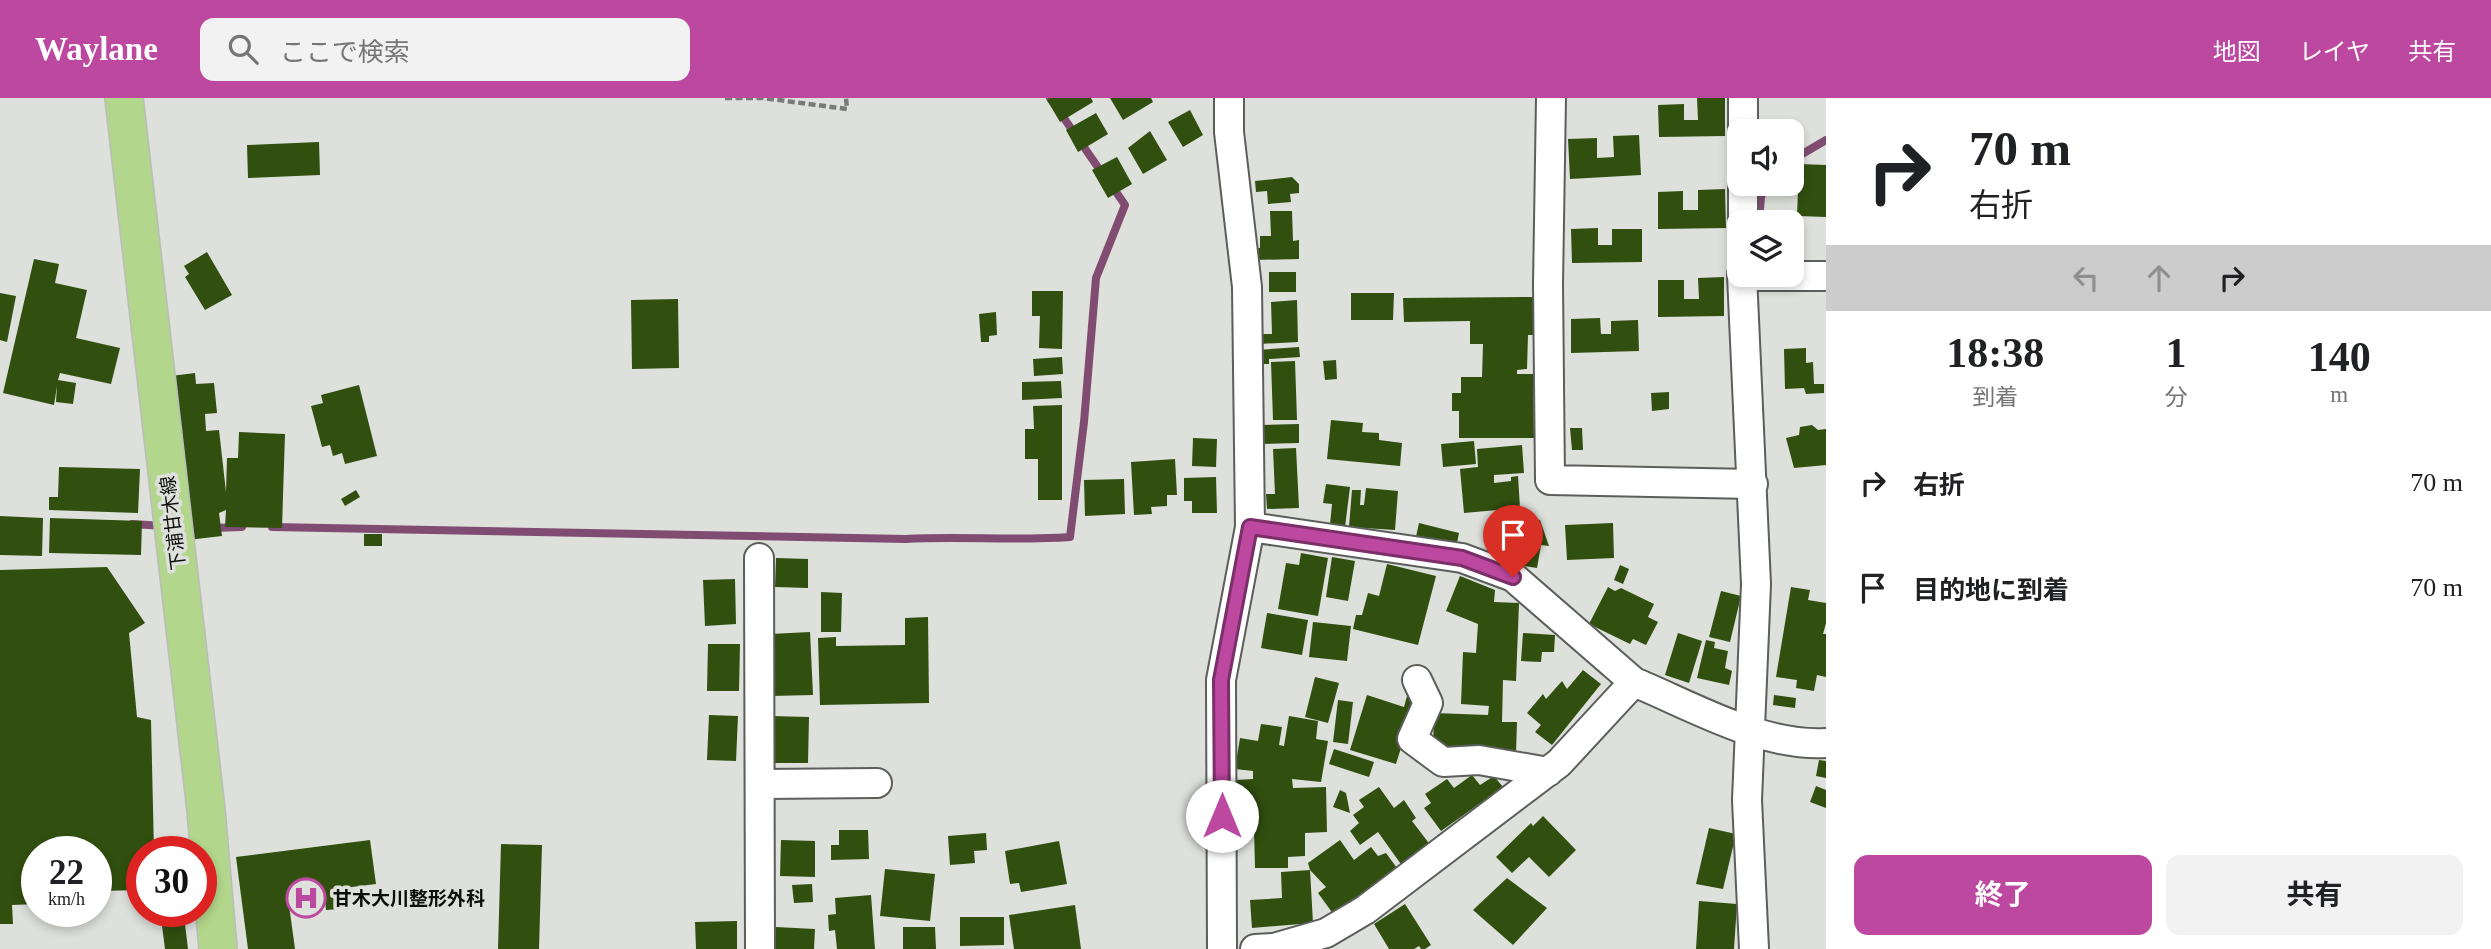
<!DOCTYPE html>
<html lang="ja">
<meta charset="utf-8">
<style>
body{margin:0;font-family:"Times New Roman","Noto Sans JP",serif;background:#f2f2f2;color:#202124;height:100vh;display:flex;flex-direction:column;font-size:26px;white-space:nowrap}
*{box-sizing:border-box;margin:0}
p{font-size:23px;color:#757577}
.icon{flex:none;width:38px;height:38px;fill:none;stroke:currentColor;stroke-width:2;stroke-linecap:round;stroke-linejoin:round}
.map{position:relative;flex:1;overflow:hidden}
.sheet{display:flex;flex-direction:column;background:#fff;width:665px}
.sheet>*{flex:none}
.hud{background:#fff;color:#202124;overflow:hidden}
.controls{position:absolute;left:1727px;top:21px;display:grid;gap:14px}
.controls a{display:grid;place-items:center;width:77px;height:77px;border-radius:14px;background:#fff;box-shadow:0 4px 10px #0003;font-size:35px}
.speed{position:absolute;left:21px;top:738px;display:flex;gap:14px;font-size:35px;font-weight:700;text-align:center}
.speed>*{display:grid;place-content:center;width:91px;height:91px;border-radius:50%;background:#fff;box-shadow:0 4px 10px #0003;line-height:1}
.speed small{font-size:18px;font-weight:400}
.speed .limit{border:10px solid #d22;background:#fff;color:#111}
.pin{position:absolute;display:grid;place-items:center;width:60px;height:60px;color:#fff;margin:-72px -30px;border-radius:50% 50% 50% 0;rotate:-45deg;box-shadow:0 0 7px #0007}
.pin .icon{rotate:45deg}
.me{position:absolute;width:77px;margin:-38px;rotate:0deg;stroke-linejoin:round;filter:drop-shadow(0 0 5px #0008)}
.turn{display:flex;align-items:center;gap:24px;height:147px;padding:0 28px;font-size:32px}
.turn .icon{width:91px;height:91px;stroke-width:2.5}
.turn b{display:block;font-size:49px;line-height:60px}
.lanes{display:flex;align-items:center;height:66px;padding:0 28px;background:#0003;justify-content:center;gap:35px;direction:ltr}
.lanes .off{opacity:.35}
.eta{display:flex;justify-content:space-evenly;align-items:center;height:119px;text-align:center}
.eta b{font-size:42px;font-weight:700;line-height:49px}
.primary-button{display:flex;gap:14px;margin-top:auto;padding:14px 28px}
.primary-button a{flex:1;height:80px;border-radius:14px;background:#bd48a0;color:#fff;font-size:28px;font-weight:700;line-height:80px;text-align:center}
.primary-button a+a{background:#f2f2f2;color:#202124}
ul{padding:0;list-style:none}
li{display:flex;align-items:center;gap:21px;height:105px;padding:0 28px}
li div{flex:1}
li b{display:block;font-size:26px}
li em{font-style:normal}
header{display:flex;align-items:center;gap:42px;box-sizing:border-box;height:98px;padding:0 35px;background:#bd48a0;color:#fff}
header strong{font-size:33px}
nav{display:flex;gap:38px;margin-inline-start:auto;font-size:24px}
.search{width:490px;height:63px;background:#f2f2f2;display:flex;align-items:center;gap:18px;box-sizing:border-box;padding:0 24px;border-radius:14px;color:#757577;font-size:26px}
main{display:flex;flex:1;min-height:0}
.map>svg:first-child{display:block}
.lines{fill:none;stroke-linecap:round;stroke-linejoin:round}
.stream{stroke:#814c72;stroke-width:8}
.building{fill:#314f0f}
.minor-casing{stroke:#5b5e5a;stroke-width:32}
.major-casing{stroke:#bbbcbb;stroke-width:40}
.path{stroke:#787a77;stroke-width:4.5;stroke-dasharray:7 3.5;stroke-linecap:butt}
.minor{stroke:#fff;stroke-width:28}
.major{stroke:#b2d68b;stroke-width:37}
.route-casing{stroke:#7b2f68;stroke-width:18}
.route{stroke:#bd48a0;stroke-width:12}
.labels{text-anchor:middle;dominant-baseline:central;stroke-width:7;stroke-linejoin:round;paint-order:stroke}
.street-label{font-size:19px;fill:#0d0e0c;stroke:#dde0db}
.poi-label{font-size:19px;font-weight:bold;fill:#0d0e0c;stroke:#dde0db;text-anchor:start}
</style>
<header>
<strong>Waylane</strong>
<div class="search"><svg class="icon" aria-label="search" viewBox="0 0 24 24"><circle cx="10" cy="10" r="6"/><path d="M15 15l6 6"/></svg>ここで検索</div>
<nav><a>地図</a><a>レイヤ</a><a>共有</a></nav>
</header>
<main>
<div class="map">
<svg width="1826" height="851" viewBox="0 0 1826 851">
<rect width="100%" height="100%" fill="#dde0db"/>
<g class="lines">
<!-- stream -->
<path class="stream" d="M1050 0 1104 78
M1792 62 1826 42
M1759 124 1761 99 1766 86
M132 426 165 428
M272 429 906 441C960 438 1015 443 1070 439L1084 324 1096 180 1125 107 1112 88
M213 430 242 429"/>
</g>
<!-- building -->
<path class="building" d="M1051 0H1091L1093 4 1060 24 1047 2Z
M1110 0H1151L1153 4 1123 22Z
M1697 0H1725V38L1659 39 1658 7 1684 6V22H1698Z
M1190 12 1203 37 1183 49 1168 24Z
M1096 15 1108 36 1078 54 1066 32Z
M1150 33 1167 62 1143 76 1128 50Z
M1639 37 1641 77 1570 81 1568 41 1597 40V60L1614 59 1613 38Z
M319 44 320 77 248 80 247 47Z
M1117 59 1132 86 1108 100 1092 72Z
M1799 66 1826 67V119L1797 118Z
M1292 79 1299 86V95L1290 96 1291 104 1268 106 1267 93 1256 94 1255 83Z
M1725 91 1726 130 1658 131V94L1683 93V112H1698V92Z
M1270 113H1292L1293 143 1299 142V161L1253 162V150H1260V138H1271Z
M1598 130V147H1612V131H1642V164L1572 165 1571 131Z
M207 154 232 197 205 212 185 179 189 176 184 168Z
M34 161 59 166 55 185 87 192 76 240 120 250 111 286 60 275 58 282 76 285 73 306 56 304 57 288 54 307 3 295Z
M1269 174H1296V194H1269Z
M1724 179V218L1658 219V182H1684V201H1699L1698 180Z
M1032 193H1063L1062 251 1039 250 1040 218H1032Z
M0 195 16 198 7 244 0 242Z
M1351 195H1394L1393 222H1351Z
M1533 199V237H1528L1527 271 1517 272V276H1533L1534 340H1459V313H1452V295H1461V279H1482L1483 246H1470V223L1404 224 1403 200Z
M678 201 679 270 632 271 631 202Z
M1297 202 1298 244 1258 246V236H1272L1271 204Z
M996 214 997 237 989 238V244H981L979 216Z
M1600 220 1601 236H1611V223L1638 222 1639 253 1571 255V221Z
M1299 249 1300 259 1269 261V266H1258L1257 252Z
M1806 250V265L1813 264 1814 286H1824V295L1806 296 1804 290 1785 291 1784 251Z
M1062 259 1063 276 1034 278 1033 261Z
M1336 262 1337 281 1325 282 1323 263Z
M1295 263 1297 322H1273L1271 264Z
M195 275 196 286 214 285 217 315 205 316 206 333 219 332 226 394 227 360H238L239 334 285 336 282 430 225 429 226 412 219 415 222 438 188 442 171 278Z
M1061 283 1062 300 1022 302V284Z
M359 287 377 358 345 366 342 355 333 358 330 347 322 349 311 308 323 305 321 297Z
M1669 294V311L1652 313 1651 295Z
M1062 307V402H1038V361H1025V331H1034L1033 308Z
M1331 322 1363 325 1362 334 1379 335V342L1402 345 1400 368 1327 361Z
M1299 326V345L1261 346 1258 327Z
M1812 327 1818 332 1826 331V367L1794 370 1786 340 1799 337 1800 329Z
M1570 330H1582L1583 352H1572Z
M1193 340 1217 341 1216 369 1192 368Z
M1474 343 1476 366 1443 369 1441 346Z
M1522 347 1524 375 1494 377V385L1511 383V379L1518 378 1520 410 1464 415 1460 371 1478 369 1477 351Z
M1296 350 1299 410 1267 411 1266 396H1275L1273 351Z
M1175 361 1177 397H1167V408L1151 409 1152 416 1134 417 1131 364Z
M59 369 140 371 138 415 49 412V399H58Z
M1216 379 1217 415H1192V403H1184V380Z
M1124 381 1125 416 1085 418 1084 382Z
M1326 386 1350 389 1345 429 1330 427 1332 406 1323 405Z
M1366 390 1398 393 1395 432 1349 429 1352 392H1361L1360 407H1364Z
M356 392 360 399 345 408 341 401Z
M1506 416 1540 422 1549 448 1541 447 1537 470 1498 464Z
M0 418 43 420 42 458 0 457Z
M50 420 142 423 141 457 49 455Z
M1419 425 1459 435 1456 450 1415 443Z
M1613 425 1614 460 1567 462 1565 427Z
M364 436H382V448H364Z
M1301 455 1328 460 1318 518 1278 511 1286 465 1299 467Z
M1332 459 1355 463 1348 503 1326 499Z
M776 460 808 461V490L775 489Z
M1387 466 1436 478 1418 547 1353 531 1356 517H1362L1368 495 1379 498Z
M1620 467 1629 471 1623 486 1614 482Z
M107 469 145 525 129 535 137 619 151 622 154 754H142V792L100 793V804H96V754H37V806L12 807 13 826H0V472Z
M1460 478 1495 492 1494 504 1519 505 1516 583 1503 582 1502 624H1517L1516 655 1433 652 1434 615 1488 617 1489 608 1461 606 1463 554 1476 555 1478 526 1446 513Z
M735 481 736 526 705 528 703 482Z
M1608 489 1615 493 1621 490 1654 506 1648 519 1658 524 1646 547 1633 541 1630 546 1589 526Z
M1791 489 1810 492 1808 502 1826 505V525L1823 536H1826V579L1817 577 1814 593 1796 590 1797 582 1776 579Z
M1721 493 1741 498 1730 544 1709 539Z
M821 494 842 495 841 534H821Z
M1267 515 1308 522 1302 557 1261 550Z
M928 519 929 605 820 607 818 540 836 539V548L905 547V520Z
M1313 524 1351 528 1347 563 1309 559Z
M810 534 813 597 771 598 770 536Z
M1523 535 1555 537 1554 554H1542L1541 564 1521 563Z
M1678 535 1702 543 1689 585 1665 577Z
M1706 542 1715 544 1714 550 1728 553 1725 570 1732 573 1729 587 1697 580Z
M708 546H740L739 593H707Z
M1583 572 1601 586 1552 647 1535 634 1541 627 1527 615 1543 596 1546 601 1562 583 1567 591Z
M1315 579 1339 585 1328 625 1305 619Z
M1367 597 1404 609 1407 598 1416 601 1396 666 1350 652Z
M1774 597 1796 600 1795 610 1773 607Z
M1338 602 1353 604 1348 646 1333 644Z
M709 617 738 618 736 663 707 662Z
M771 618 809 619 808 665H770Z
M1289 618 1318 623 1316 641 1328 643 1321 684 1292 681 1293 690 1326 689 1327 734 1305 735V758L1288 759V770H1255L1254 731H1242L1241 712 1252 713V699H1237L1236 682 1253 681V673L1235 671 1240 640 1258 643 1261 626 1282 629 1279 647 1284 648Z
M1334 651 1374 664 1369 679 1329 666Z
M1819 662 1826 663V680L1816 678Z
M1472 677 1480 687 1494 678 1503 689 1441 733 1424 710 1431 705 1425 696 1447 681 1454 690Z
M1816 688 1826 692V710L1810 704Z
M1379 689 1394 710 1404 702 1416 720 1412 723 1431 748 1403 769 1378 734 1360 747 1350 733 1359 725 1353 717 1364 709 1359 702Z
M1340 692 1346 695 1350 715 1333 709Z
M1543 718 1576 752 1549 779 1529 759 1512 775 1496 759 1531 725 1533 728Z
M1709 730 1736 736 1723 791 1696 786Z
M839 732H868L869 761 831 762V747H839Z
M986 735 987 752 974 753 975 765 950 767 948 738Z
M370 742 376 786 336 791 339 811 326 812 325 803 289 807 295 851H248L236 759Z
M781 742 815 743V779L780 778Z
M1340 742 1354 762 1371 749 1378 758 1386 755 1397 770 1334 817 1318 795 1326 789 1310 772 1308 765Z
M1059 743 1067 786 1021 794 1019 785 1010 786 1005 753Z
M501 746 542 747 539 851H498Z
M885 771 935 776 930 823 880 818Z
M1310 772 1313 825 1252 830 1250 802 1282 800 1281 774Z
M1507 780 1547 810 1513 847 1473 812Z
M812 786 813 804 794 805 792 787Z
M871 797 875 851H837L835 832 829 833 828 817 836 816 835 800Z
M1699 803 1737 806 1734 851H1696Z
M1405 806 1431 847 1425 851H1421L1419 848 1414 851H1389L1374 826Z
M1075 807 1081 851H1014L1009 817Z
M184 818 188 851H165L161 820Z
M960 819H1004V847L960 848Z
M737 823V851H696L695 824Z
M776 829 815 831 814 851H774Z
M903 829H935L936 851H903Z"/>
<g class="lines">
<!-- minor casing -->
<g class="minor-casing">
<path id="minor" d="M1551 0 1548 186 1550 382 1753 386
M1743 33V0
M1743 124V86
M1742 177 1756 486 1747 702 1754 851
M1742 178H1826
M1250 429 1462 460 1513 479 1634 584
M759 460 760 851
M1417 582 1428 605 1412 641 1443 664 1479 662 1548 674
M760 686 877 685
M1222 851 1221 582 1250 429 1247 189 1229 34V0
M1255 851 1274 850 1326 835 1365 812 1559 665 1634 584C1692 608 1762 649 1826 645"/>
</g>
<!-- major casing -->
<g class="major-casing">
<path id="major" d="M124 0 206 712 218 851"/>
</g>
<!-- path -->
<path class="path" d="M725 0H763L847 11 846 0"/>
<!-- minor -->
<use href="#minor" class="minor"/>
<!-- major -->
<use href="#major" class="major"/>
</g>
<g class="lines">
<!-- route casing -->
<g class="route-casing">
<path id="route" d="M1222 718 1221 582 1250 429 1462 460 1513 479"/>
</g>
<!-- route -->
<use href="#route" class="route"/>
</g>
<!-- icons -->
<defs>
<g id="hospital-ring" transform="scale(2.0125)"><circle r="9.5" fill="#dde0db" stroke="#bd48a0" stroke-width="1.5"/><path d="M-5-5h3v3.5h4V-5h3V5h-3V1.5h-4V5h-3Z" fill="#bd48a0"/></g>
</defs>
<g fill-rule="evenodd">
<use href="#hospital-ring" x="306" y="800"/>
</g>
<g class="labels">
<!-- street labels -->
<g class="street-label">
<text transform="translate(173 425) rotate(-97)">下浦甘木線</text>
</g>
<!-- poi labels -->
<g class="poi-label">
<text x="333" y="800">甘木大川整形外科</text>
</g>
</g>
</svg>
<div class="controls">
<a><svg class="icon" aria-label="sound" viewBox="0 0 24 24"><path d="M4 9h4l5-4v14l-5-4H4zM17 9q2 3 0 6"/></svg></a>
<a><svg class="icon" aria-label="layers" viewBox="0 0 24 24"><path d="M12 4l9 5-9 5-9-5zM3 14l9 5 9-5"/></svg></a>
</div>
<div class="speed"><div>22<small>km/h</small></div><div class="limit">30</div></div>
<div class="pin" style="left:1513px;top:479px;background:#d93025"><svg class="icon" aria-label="arrive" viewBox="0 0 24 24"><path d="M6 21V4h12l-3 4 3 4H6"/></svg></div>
<svg class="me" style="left:1222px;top:718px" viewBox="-20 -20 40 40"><circle r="19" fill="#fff"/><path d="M0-13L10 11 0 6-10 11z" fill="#bd48a0"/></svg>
</div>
<section class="sheet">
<div class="hud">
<div class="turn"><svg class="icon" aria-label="right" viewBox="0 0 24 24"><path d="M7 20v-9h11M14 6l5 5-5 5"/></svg><div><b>70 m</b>右折</div></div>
<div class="lanes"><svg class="icon off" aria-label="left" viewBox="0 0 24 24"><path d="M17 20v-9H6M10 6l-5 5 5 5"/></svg><svg class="icon off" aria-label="ahead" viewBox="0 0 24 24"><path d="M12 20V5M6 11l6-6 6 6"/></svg><svg class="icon" aria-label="right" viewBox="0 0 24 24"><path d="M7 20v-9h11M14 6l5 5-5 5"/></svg></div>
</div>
<div class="eta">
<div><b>18:38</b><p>到着</p></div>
<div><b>1</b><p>分</p></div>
<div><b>140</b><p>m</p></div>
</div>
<ul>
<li><svg class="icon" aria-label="right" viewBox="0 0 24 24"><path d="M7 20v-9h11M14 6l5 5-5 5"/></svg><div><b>右折</b></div><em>70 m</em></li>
<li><svg class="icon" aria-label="arrive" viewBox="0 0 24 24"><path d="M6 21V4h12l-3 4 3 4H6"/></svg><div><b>目的地に到着</b></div><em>70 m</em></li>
</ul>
<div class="primary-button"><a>終了</a><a>共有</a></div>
</section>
</main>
